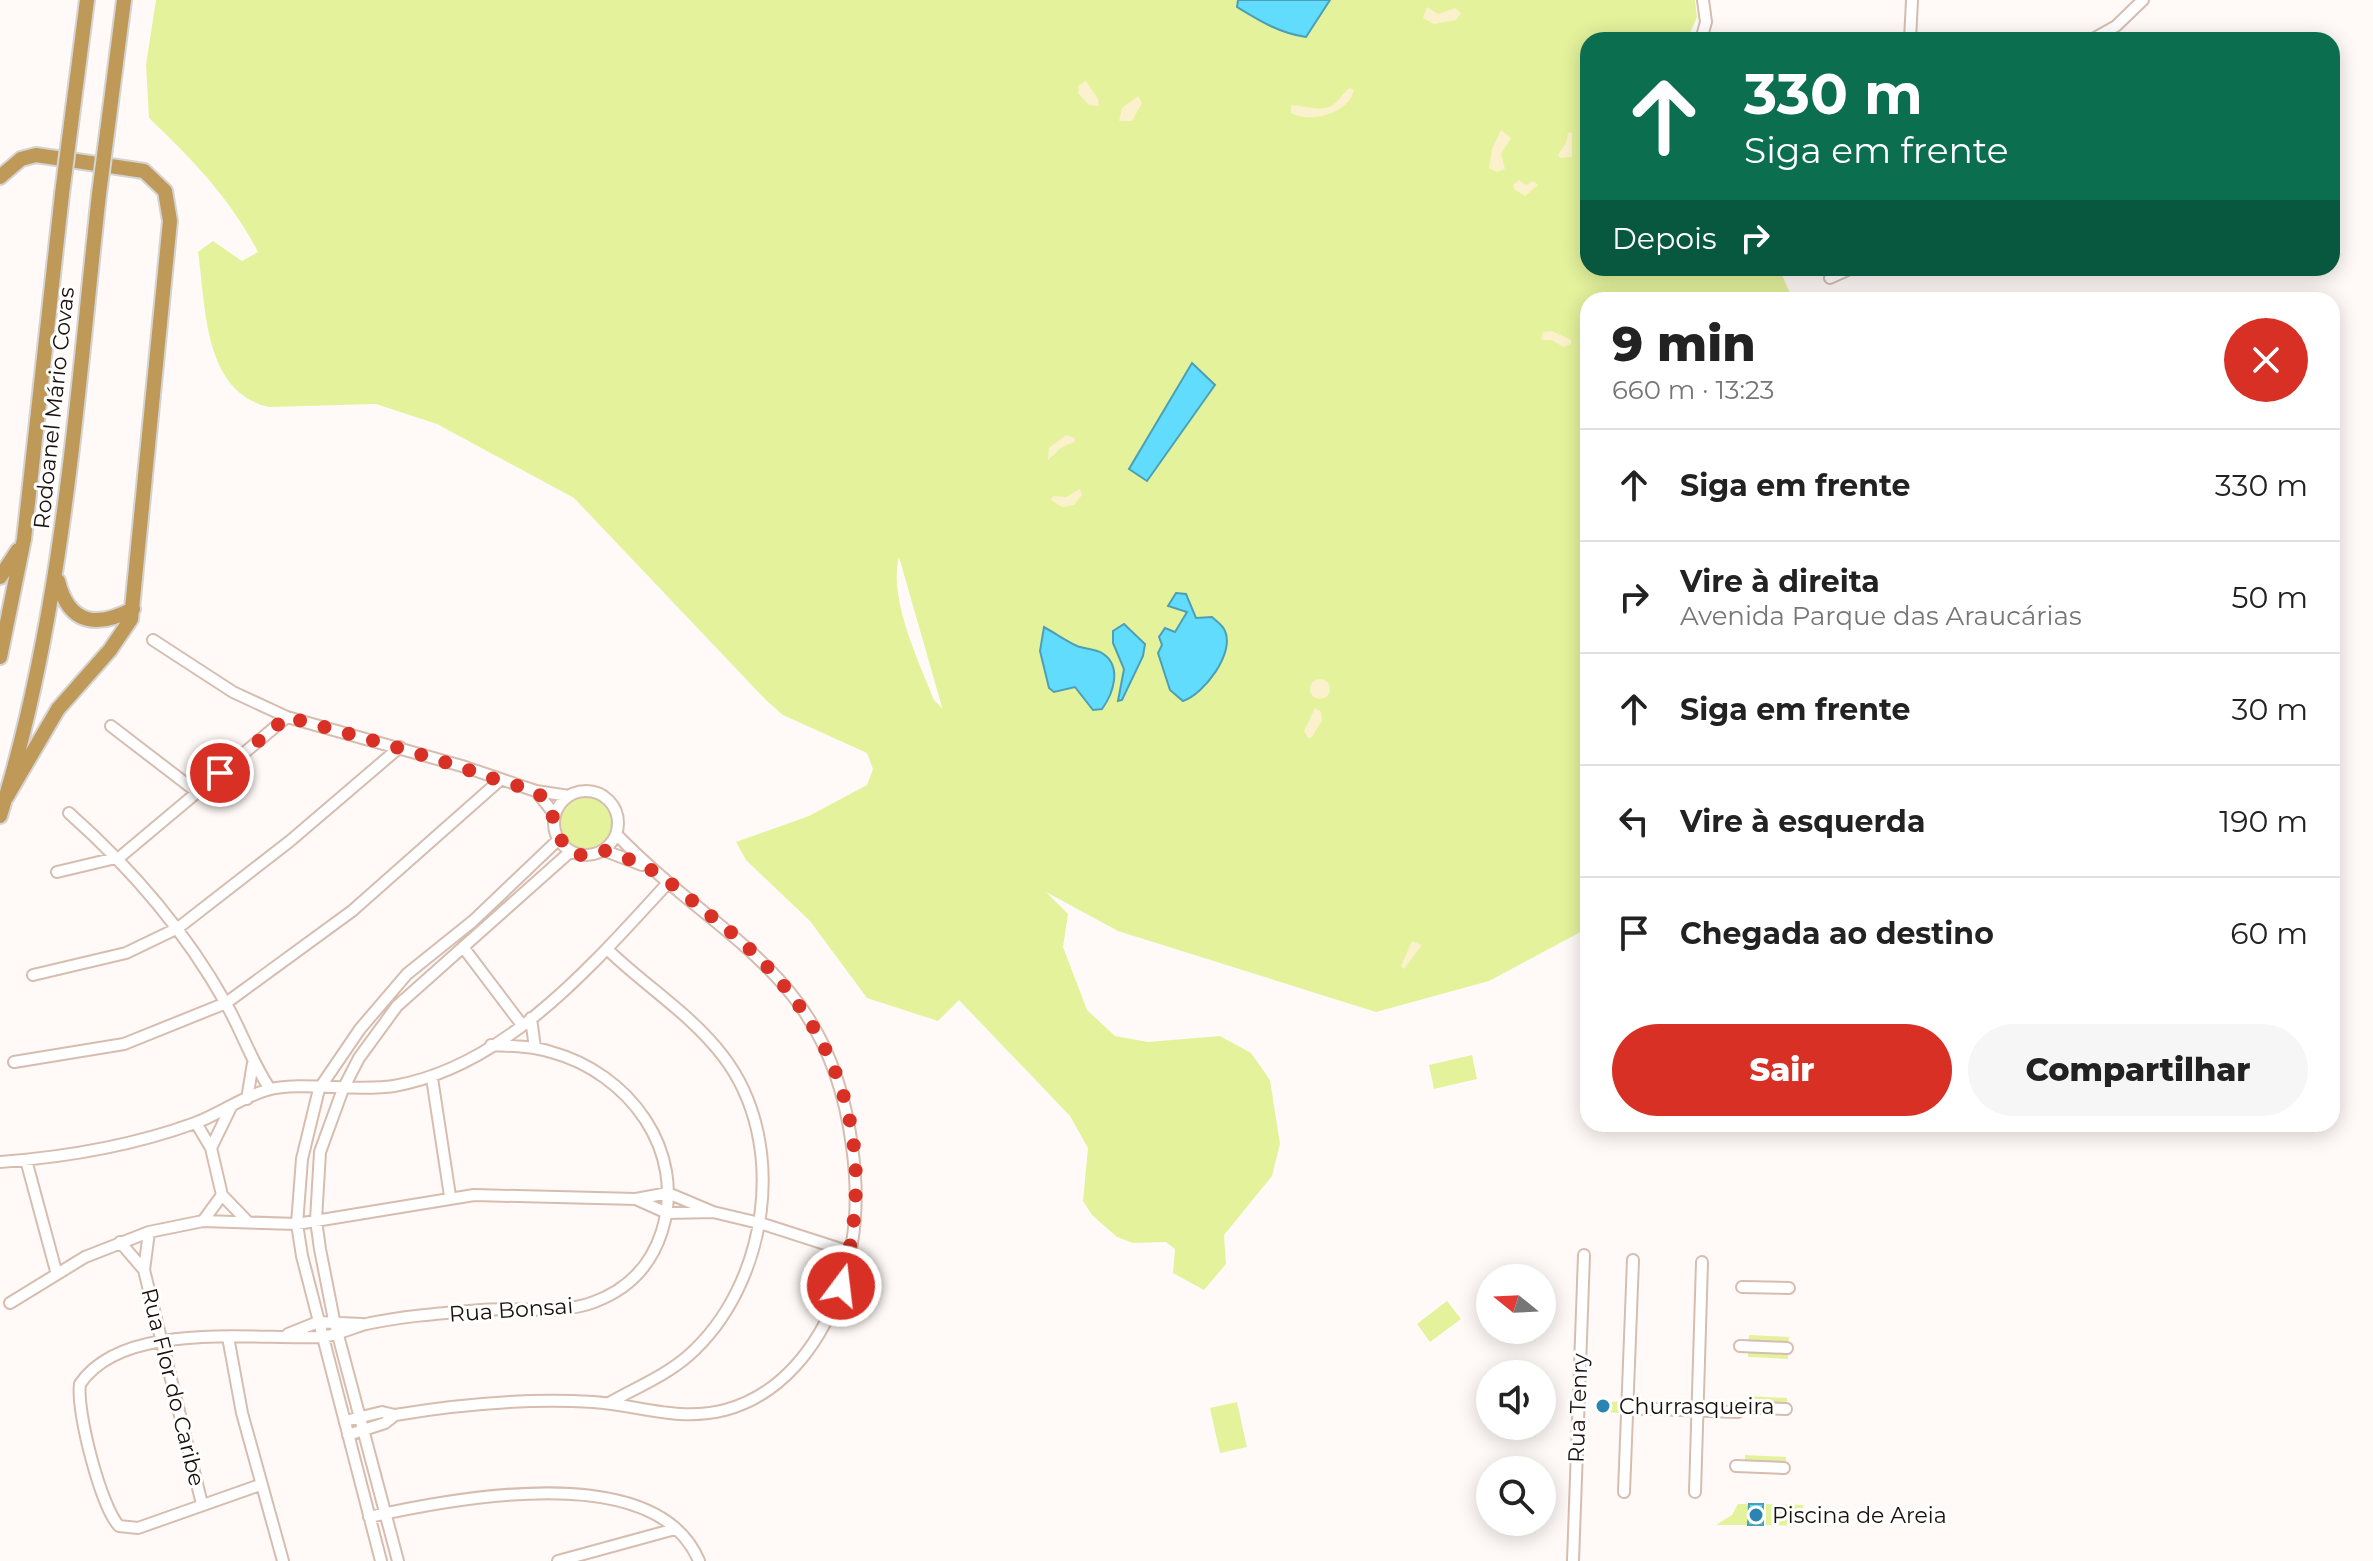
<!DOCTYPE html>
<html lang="pt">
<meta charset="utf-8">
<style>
body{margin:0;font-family:Montserrat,sans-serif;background:#f6f6f6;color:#222;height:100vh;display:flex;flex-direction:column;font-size:30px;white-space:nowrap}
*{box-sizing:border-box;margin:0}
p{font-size:26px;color:#767676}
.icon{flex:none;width:44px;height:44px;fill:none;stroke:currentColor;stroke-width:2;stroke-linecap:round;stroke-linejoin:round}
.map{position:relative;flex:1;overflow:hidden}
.panel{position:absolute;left:1580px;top:292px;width:760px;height:840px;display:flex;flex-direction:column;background:#fff;border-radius:24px;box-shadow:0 4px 20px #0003}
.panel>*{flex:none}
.top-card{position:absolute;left:1580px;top:32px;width:760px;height:244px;border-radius:24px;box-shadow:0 4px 20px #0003;background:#0b6e4f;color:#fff;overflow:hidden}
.needle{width:52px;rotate:288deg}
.fabs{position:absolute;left:1476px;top:1264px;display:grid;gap:16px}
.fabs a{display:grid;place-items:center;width:80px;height:80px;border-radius:50%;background:#fff;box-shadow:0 4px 20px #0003;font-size:40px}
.pin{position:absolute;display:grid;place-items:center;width:68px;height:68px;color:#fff;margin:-34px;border:4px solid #fff;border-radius:50%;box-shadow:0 2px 8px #0007}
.me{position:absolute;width:88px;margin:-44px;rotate:15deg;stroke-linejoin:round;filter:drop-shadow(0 0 6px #0008)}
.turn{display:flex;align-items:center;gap:28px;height:168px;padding:0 32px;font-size:36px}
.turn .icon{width:104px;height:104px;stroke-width:2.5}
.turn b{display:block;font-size:56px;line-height:68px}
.then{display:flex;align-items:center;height:76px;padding:0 32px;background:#0003;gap:16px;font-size:30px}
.round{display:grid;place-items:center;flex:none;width:84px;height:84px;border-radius:42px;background:#f6f6f6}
.headline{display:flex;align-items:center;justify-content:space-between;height:136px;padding:0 32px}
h1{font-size:48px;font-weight:800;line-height:60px}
.action{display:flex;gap:16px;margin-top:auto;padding:16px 32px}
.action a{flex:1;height:92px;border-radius:48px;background:#d93025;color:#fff;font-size:32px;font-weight:800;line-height:92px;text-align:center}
.action a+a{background:#f6f6f6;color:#222}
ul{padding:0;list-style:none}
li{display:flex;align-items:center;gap:24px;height:112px;padding:0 32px;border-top:2px solid #e0e0e0}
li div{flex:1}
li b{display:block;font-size:30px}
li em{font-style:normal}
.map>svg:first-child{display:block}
.green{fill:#e4f29c;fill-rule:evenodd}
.sand{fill:#fbf1cc}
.water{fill:#62dcfc;stroke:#4c9fb4;stroke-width:2}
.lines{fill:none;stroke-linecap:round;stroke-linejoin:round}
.minor-casing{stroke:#d6bdb0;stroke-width:14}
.highway-casing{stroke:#d6d4d3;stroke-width:18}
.minor{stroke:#fff;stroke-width:10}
.highway{stroke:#bf9958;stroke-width:14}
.highway-bridge-casing{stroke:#d6d4d3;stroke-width:18;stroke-linecap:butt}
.highway-bridge{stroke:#bf9958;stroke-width:14}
.route{stroke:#d93025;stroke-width:14;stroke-dasharray:0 25.2}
.poi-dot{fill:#2a85b2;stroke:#fff;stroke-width:3}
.labels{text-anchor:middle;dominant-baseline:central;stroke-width:6;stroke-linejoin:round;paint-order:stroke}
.street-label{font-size:22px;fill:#1a110d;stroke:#fff}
.poi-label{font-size:22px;fill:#1a110d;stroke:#fff;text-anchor:start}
</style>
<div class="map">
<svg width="2373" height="1561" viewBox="0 0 2373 1561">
<rect width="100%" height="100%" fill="#fffaf7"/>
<!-- green -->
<path class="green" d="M156 0H1695L1697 17 1687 40H1588V268H1779L1793 300H1588V928L1489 981 1376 1012 1118 931 1046 892 1068 914 1063 947 1087 1010 1115 1036 1148 1042 1220 1036 1251 1053 1270 1080 1280 1144 1272 1176 1224 1235 1226 1264 1204 1290 1173 1273 1175 1249 1166 1242 1133 1243 1117 1237 1092 1215 1083 1201 1088 1148 1070 1116 959 1000 938 1021 867 998 810 921 746 860 736 842 809 816 867 785 873 769 867 753 783 715 766 700 574 498 437 424 376 404 269 407C203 392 206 306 198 252L213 241 242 261 258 252C230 198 193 160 149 118L146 65ZM899 557 942 707V708L934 700C919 662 888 598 899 557Z
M560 823a26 26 0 1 1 52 0a26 26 0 1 1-52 0Z
M1472 1055 1477 1079 1434 1089 1429 1065Z
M1447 1301 1461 1319 1430 1342 1417 1324Z
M1749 1335 1789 1337 1788 1344 1748 1343Z
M1748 1350 1788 1352V1359L1748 1357Z
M1747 1396 1787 1398V1405L1747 1403Z
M1597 1401 1621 1402 1620 1413 1597 1412Z
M1237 1402 1247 1447 1220 1453 1210 1408Z
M1745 1455 1786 1457V1464L1745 1462Z
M1738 1504H1749L1748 1525H1716L1732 1515Z
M1766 1504 1803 1505 1802 1526 1766 1525Z"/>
<!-- sand -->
<path class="sand" d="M1427 7 1438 14 1455 8 1461 13 1456 20 1434 24 1423 18Z
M1086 81 1098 99 1099 106 1089 105 1078 93 1079 85Z
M1350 88 1354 90C1349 113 1311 124 1291 113V105C1303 105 1319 112 1331 106 1338 103 1343 92 1350 88Z
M1138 96 1142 103 1132 121H1119L1122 108Z
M1501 130 1511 138 1501 154 1505 169 1497 172 1489 168 1492 149Z
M1572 132V157L1560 158 1558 155 1566 143 1568 133Z
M1519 180 1526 185 1533 181 1538 185 1525 196 1514 189 1513 185Z
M1552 331 1571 340V344L1563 347 1552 340H1541L1543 332Z
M1066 435 1075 438V442L1062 447 1048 460 1049 448Z
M1080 489 1082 495 1074 505 1062 507 1051 500 1053 496 1066 497Z
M1310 689a10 10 0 1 1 20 0a10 10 0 1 1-20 0Z
M1315 708 1321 712 1322 720 1312 737 1308 738 1304 731Z
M1412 941 1422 945 1404 969 1401 966Z"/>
<!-- water -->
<path class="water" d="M1238 0H1330L1306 37C1279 33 1260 21 1237 7Z
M1192 363 1215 385 1147 481 1129 469Z
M1176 593 1186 594 1196 618 1212 617C1216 621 1223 625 1225 631 1235 653 1204 694 1183 701L1170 690 1158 653 1162 645 1159 637 1165 628 1175 632 1187 612 1168 606Z
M1124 624 1145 644 1143 656 1122 700 1118 701 1124 669 1113 643V631Z
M1044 627C1055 633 1066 641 1077 646 1085 649 1095 649 1102 653 1123 666 1113 694 1102 709L1093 710 1075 687 1054 692 1049 688 1040 651Z
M1749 1504H1763V1525H1748Z"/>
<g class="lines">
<!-- minor casing -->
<g class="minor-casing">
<path id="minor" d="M1701 40 1706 22 1703 0
M1910 40 1912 0
M2091 40 2116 26 2143 0
M1830 278 1852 268
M153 640 233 692 287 717 462 766 536 791 569 796
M111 726 197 792
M536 791 555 815
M554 823a32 32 0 1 1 64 0a32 32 0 1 1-64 0Z
M69 813C131 868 184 929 225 1002 242 1031 251 1061 270 1089
M603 850 642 865
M57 872 120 857 287 717
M463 947 522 1025
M607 949C645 986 691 1014 723 1056 790 1143 768 1286 688 1356 665 1376 635 1388 609 1403
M33 975 126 953 178 928 290 841 400 747
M531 1018 535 1048
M14 1062 124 1044 226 1003 352 911 499 781
M432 1078 450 1196
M247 1099 253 1063
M196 1123 211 1148 222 1195 248 1222
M211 1148 231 1107
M26 1160 56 1271
M0 1162C67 1157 132 1146 195 1123 220 1114 242 1097 267 1090 299 1081 357 1092 394 1086 507 1066 593 964 667 884
M638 1200 667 1213 713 1212 763 1224 850 1252
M203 1221 222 1195
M149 1232 144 1270 202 1504
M120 1242 144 1270
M1742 1287 1789 1288
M10 1303 85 1257 149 1232 203 1221 297 1224 474 1195 636 1199 668 1193 713 1212
M288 1334 318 1322 362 1324
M228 1337 242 1413 283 1561
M1740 1346 1787 1348
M1738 1407 1786 1409
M1627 1408 1738 1412
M345 1421 382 1412 395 1415C461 1404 526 1398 593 1402 639 1405 678 1422 725 1410 781 1395 818 1347 838 1294 857 1245 859 1197 852 1146 829 971 723 944 616 834
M348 1435 385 1423 395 1415
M1736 1466 1784 1468
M260 1485 138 1528 119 1526C101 1507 76 1411 80 1384 123 1320 253 1340 320 1337 336 1336 351 1328 366 1324 403 1316 443 1313 480 1310 516 1307 561 1315 594 1302 629 1289 651 1266 662 1231 687 1151 629 1073 551 1052 532 1046 511 1046 491 1045
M1624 1492 1633 1260
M1695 1492 1702 1262
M369 1517C454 1498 656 1458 699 1561
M381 1561 302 1256 297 1224 302 1159 319 1089 360 1029 407 974 473 921 559 839
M398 1561 334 1320 320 1249 316 1220 320 1152 343 1089 359 1058 397 1006 571 851
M558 1561 675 1529
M1573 1561 1584 1255"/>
</g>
<!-- highway casing -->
<g class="highway-casing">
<path id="highway" d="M71 124 87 0
M107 133 124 0
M0 177 21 159 36 155 144 171 165 191 170 221 131 619 110 650 58 709 6 798
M0 577 18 550
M58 581C69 625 97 628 133 609
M0 657 24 539 62 194
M0 816C63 614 76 403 99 194"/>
</g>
<!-- minor -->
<use href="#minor" class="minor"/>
<!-- highway -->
<use href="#highway" class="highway"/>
<!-- highway-bridge casing -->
<g class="highway-bridge-casing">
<path id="highway-bridge" d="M62 194 71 124
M99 194 107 133"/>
</g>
<!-- highway-bridge -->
<use href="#highway-bridge" class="highway-bridge"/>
</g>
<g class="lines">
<!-- route -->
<path class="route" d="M220 773 287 717C358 736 428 755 497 780 508 784 521 786 532 790 566 804 546 874 603 850 617 856 635 860 648 868 670 881 691 900 711 916 835 1012 883 1133 841 1286"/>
</g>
<!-- markers -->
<g class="poi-dot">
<circle cx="1603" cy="1406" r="8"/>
<circle cx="1756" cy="1515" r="8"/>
</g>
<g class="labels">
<!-- street labels -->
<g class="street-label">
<text transform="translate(54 408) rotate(-84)">Rodoanel Mário Covas</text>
<text transform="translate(511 1310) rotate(-4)">Rua Bonsai</text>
<text transform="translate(173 1387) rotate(76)">Rua Flor do Caribe</text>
<text transform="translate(1578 1408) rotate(-88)">Rua Tenry</text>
</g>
<!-- poi labels -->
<g class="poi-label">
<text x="1619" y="1406">Churrasqueira</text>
<text x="1772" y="1515">Piscina de Areia</text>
</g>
</g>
</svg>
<div class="fabs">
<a><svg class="needle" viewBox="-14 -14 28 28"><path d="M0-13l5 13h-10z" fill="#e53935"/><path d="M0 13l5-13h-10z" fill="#767676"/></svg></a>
<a><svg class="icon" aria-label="sound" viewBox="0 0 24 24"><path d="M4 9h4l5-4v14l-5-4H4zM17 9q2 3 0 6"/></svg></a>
<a><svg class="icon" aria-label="search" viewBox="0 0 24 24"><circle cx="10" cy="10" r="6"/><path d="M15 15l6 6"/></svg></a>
</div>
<div class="pin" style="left:220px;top:773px;background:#d93025"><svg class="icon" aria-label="arrive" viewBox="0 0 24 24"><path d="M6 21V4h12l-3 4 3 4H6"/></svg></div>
<svg class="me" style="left:841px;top:1286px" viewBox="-20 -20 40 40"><circle r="17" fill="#d93025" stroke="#fff" stroke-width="3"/><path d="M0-11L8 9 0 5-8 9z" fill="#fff"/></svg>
<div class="top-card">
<div class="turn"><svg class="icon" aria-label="ahead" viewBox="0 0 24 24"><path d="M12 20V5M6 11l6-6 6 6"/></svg><div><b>330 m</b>Siga em frente</div></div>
<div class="then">Depois<svg class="icon" aria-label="right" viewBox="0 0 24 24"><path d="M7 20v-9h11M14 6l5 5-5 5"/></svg></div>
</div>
<section class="panel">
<div class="headline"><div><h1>9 min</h1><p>660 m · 13:23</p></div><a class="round" style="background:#d93025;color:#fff"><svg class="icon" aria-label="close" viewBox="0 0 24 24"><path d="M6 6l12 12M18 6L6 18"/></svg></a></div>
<ul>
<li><svg class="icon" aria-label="ahead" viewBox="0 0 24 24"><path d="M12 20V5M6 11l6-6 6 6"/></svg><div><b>Siga em frente</b></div><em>330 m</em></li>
<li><svg class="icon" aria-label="right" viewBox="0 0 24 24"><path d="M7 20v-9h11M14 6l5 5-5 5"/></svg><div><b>Vire à direita</b><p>Avenida Parque das Araucárias</p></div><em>50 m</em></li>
<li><svg class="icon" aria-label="ahead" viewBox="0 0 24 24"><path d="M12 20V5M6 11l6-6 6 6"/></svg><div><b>Siga em frente</b></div><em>30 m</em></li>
<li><svg class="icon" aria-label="left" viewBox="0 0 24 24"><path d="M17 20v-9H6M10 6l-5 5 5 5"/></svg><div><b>Vire à esquerda</b></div><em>190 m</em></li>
<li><svg class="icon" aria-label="arrive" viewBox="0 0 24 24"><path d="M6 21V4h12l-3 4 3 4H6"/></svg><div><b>Chegada ao destino</b></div><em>60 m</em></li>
</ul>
<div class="action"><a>Sair</a><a>Compartilhar</a></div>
</section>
</div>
